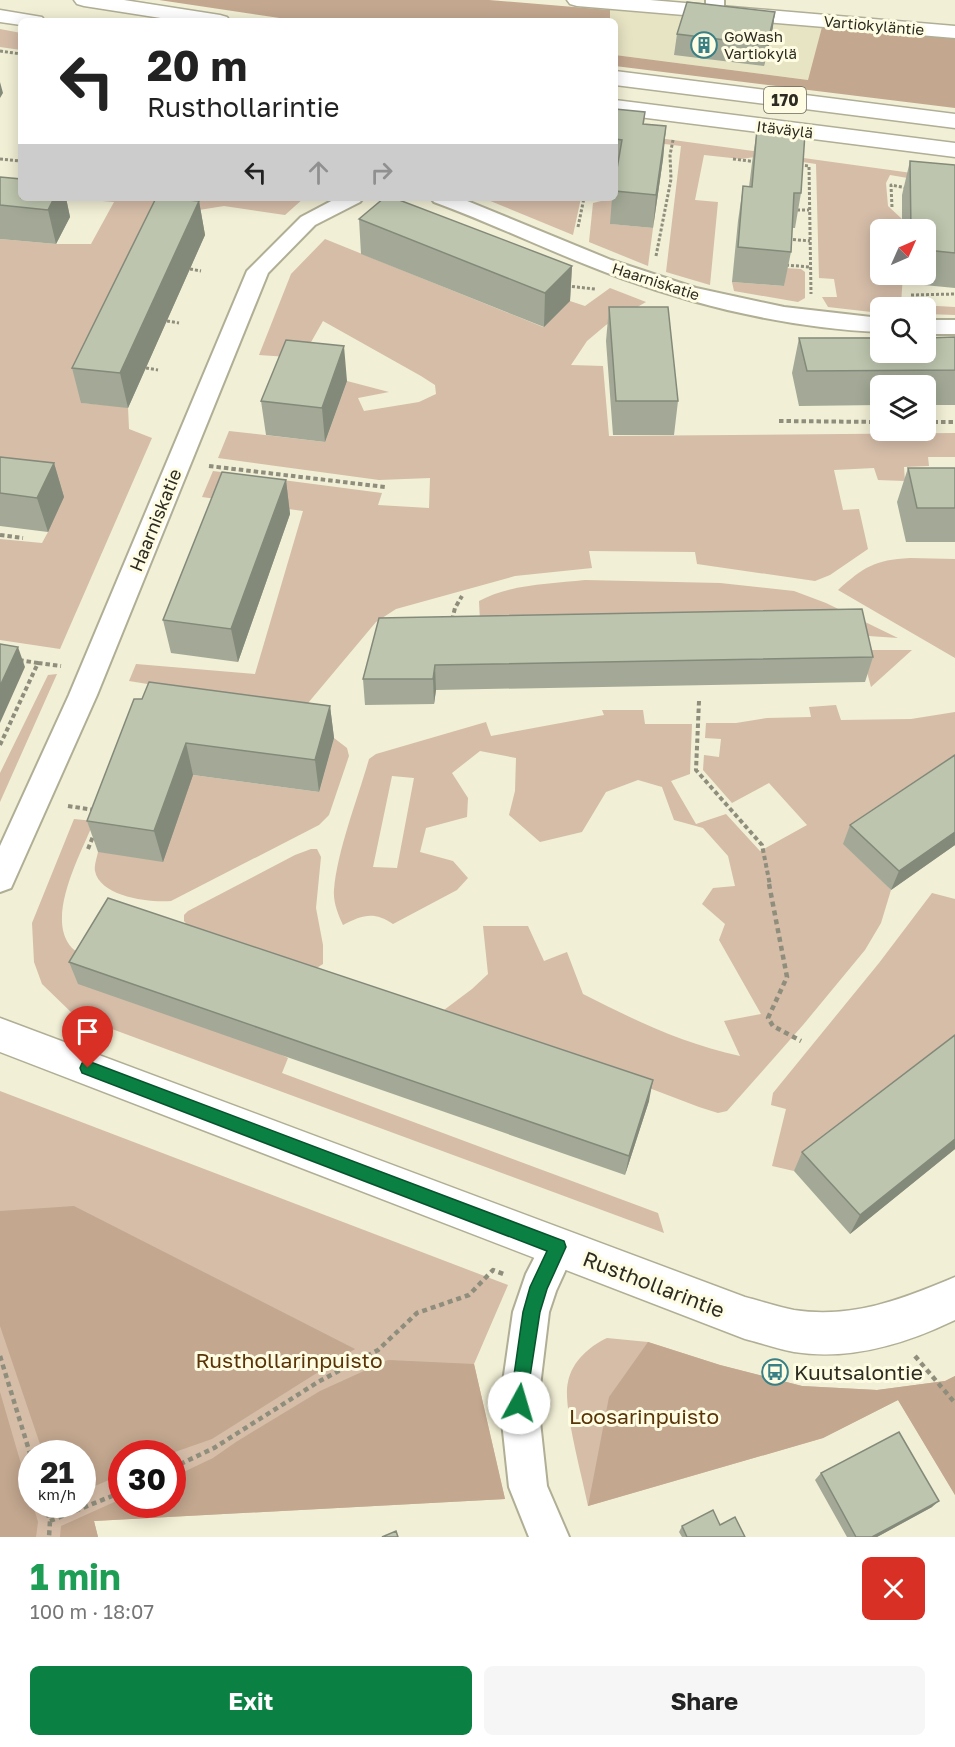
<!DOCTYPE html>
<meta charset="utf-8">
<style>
body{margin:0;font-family:"Golos Text",sans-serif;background:#f6f6f6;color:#222;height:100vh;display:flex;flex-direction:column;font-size:22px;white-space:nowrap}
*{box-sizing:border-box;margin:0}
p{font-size:20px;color:#767676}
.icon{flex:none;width:33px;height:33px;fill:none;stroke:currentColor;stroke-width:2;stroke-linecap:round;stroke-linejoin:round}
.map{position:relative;height:1537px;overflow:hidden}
.side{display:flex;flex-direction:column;background:#fff;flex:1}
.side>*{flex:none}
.guide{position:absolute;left:18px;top:18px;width:600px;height:183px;border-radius:9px;box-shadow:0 3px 15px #0003;background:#fff;color:#222;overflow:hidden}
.needle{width:39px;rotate:45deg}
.tools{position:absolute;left:870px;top:219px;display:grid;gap:12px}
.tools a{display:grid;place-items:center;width:66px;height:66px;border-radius:9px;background:#fff;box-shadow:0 3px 15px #0003;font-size:30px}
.speed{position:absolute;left:18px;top:1440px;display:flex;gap:12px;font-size:30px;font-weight:700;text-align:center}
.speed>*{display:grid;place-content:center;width:78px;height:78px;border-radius:50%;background:#fff;box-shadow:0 3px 15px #0003;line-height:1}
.speed small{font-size:15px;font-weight:400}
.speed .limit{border:9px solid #d22;background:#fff;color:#111}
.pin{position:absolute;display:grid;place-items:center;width:51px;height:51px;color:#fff;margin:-62px -26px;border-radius:50% 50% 50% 0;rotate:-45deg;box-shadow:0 0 6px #0007}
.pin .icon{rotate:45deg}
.me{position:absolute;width:66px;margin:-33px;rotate:6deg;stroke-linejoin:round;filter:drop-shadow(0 0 4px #0008)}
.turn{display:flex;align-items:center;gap:21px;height:126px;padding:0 30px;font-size:27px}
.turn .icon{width:78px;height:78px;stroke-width:2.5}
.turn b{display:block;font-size:42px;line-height:51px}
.lanes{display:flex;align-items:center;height:57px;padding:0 30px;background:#0003;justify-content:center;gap:30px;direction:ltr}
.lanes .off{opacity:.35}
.round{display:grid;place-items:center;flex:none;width:63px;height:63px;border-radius:9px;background:#f6f6f6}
.overview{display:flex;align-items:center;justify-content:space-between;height:102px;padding:0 30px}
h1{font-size:36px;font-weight:700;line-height:45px;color:#1e9e55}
.primary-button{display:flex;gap:12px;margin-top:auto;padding:12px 30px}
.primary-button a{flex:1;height:69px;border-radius:9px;background:#0b8043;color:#fff;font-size:24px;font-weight:700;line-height:69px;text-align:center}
.primary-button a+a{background:#f6f6f6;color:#222}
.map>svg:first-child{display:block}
.built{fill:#e7e4c4}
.green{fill:#d5bda8;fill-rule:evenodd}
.forest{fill:#c3a78f}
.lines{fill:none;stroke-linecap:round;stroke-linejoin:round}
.street-casing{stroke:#b0ae95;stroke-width:4}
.secondary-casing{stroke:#b0ae95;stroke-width:3}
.primary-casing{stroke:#b0ae95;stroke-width:3}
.path-far2{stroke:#8f8e7c;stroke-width:3;stroke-dasharray:3 2;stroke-linecap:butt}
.path-far1{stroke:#8f8e7c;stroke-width:4;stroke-dasharray:4.5 3;stroke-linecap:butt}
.path{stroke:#8f8e7c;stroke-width:4.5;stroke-dasharray:5 4;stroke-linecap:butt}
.street{fill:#fff;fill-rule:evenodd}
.secondary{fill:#fff;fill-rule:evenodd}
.primary{fill:#fff;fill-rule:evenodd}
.wall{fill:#a3a996}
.shaded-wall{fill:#848a7a}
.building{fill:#bdc5ae;stroke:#848a7a;stroke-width:1.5}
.route{fill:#0b8043;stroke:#07532c;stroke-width:1.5}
.labels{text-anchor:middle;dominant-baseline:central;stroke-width:6;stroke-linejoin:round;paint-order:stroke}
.far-street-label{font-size:15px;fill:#2d2c22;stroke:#fefce2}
.far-poi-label{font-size:15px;fill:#2d2c22;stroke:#fefce2;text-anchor:start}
.shield{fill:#fefce2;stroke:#6c6a5c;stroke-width:1.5}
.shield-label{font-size:16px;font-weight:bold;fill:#2d2c22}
.street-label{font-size:18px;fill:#2d2c22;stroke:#fefce2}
.near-street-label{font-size:21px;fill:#2d2c22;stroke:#fefce2}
.near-park-label{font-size:21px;fill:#5a3408;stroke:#fefce2}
.near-poi-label{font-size:21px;fill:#2d2c22;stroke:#fefce2;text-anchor:start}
</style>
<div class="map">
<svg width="955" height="1537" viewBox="0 0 955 1537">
<rect width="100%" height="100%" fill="#f1efd5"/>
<!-- built -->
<path class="built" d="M610 10 822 27 809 80 615 55V21H610Z"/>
<!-- green -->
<path class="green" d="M0 29 21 33V50L0 47Z
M615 132 955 179V186L890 175 886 183 888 206 902 219V229L880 230V274L903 275 901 304 955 307V315L926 314V308H880V313L828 307 822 297H837L834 279 819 278 816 164 762 156 741 159 704 155 695 200 718 202 710 285 666 272 681 146 615 138Z
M68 198H304L285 215 224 206 199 210 82 403 128 407 129 429 152 438 60 649 0 640V539L42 543 48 532 0 490V239L56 244H91L114 202Z
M483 198H581L573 235Z
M613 198H615L611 224 653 228 648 266 589 242 593 203Z
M325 239 543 327 570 301 585 306 610 288 646 302 606 325 587 341 571 365 603 366 609 436 955 433V457H928L929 466 904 467 905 481 878 480 874 468 834 470 843 510 859 509 868 549 830 575 815 581 697 564 695 552 589 551 592 568 515 576 396 609 376 622 303 709 129 681 136 664 255 674 303 511 202 497 213 471 382 493 378 505 429 508 430 478 379 480 218 458 229 431 325 442 347 381 389 392 358 398 364 411 419 402 436 394 435 385 421 376 323 321 302 358 259 355 291 274Z
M785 268 801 269 805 272V298L798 302 734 291 732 282 784 286Z
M910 558 955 559V658L838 590C864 567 874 560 910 558Z
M585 580 720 583 794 591 826 603 898 638 854 635 481 642 479 601C510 584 550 584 585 580Z
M861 650H912L871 687Z
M57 674 0 802V773L48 675Z
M836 705 841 720 911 719 955 712V769L844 844 891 890 881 923 865 950 803 1025 727 1111 718 1113 699 1107 444 1010 472 989 488 974 483 926H528L544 961 567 952 583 994C634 1020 684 1044 740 1056L724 1021 761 1014 719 940 725 924 702 904 713 888 735 886 728 856 703 828 674 820 662 787 638 780 606 792 582 832 540 842 509 815 515 791 516 758 480 751 452 773 468 798 467 817 426 828 420 852 453 861 468 878 457 890 393 924C374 911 362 915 343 925 338 914 333 902 334 890 337 851 358 798 369 759L376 754 486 722 491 736 604 715 602 710H643L645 724H692L690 774 671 781 696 824 726 814 760 851 807 825 769 783 732 803 703 770 704 755 719 757 721 739 705 738 706 723H736L767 718 811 717 809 707ZM392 776 414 778 397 868 373 867Z
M334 738 347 748 349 756 329 815 319 825 171 901C151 903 100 897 95 871 94 866 97 857 98 852L193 775 319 792Z
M74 819 94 821C82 852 44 918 72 948 77 953 86 957 92 961L288 1058 282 1073 658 1213 664 1233 74 1015 42 984 34 962 32 923Z
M311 849H317L321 857 316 908 323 945V964L315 969 190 928 184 921V915L188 911 295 855Z
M932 893 955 899V1047L794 1171 772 1166 786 1109 771 1105 773 1093 879 963Z
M0 1091 508 1285 474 1364 505 1499 94 1521 98 1537H0ZM32 1454H82V1504H32ZM122 1454H172V1504H122Z
M607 1338 648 1342 720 1365 802 1386 877 1390 945 1381 955 1376V1495L898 1400 823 1438 588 1506C583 1479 562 1405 568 1382 572 1361 590 1346 607 1338Z"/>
<!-- forest -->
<path class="forest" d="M159 0H489L610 10V21H300Z
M822 27 955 38V108L615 66V55L808 80Z
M74 1206 355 1349 212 1439 172 1453 122 1454 121 1475 83 1491 82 1454 43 1453 0 1326V1211Z
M648 1342 720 1365 802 1386 877 1390 945 1381 955 1376V1495L898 1400 823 1438 588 1506 609 1397Z
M388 1360 474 1364 505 1499 94 1521 98 1537H60L61 1526 121 1499 122 1504H172L173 1477 213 1458 236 1442 320 1391Z
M0 1392 38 1522 36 1537H0Z"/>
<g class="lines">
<!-- street casing -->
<g class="street-casing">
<path id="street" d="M706 0H724V11L721 15H709L706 11Z
M337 198H363L360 202 315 225 268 273 97 695 15 879 11 888 0 892V846L69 695 247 271 301 217Z
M431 198H460L611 260 696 288 784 307 880 318V332C793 328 704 308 621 278 557 255 497 225 434 202Z
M926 320H955V334H926Z
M558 1230 570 1235 576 1247 556 1291 549 1312 538 1403 547 1486 569 1537H529L509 1487 500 1403 513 1312 526 1274 546 1235Z"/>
</g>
<!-- secondary casing -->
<g class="secondary-casing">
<path id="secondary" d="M567 0H650L955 26V38L577 6 570 4Z
M0 1018 745 1297C761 1301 778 1307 794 1310 852 1319 903 1299 955 1277V1320C905 1344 850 1361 794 1352 777 1349 761 1343 745 1339L0 1052Z"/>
</g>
<!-- primary casing -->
<g class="primary-casing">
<path id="primary" d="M74 0H124L220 15 227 17 230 21H180L84 6 77 4Z
M0 10 42 17 45 21H21V25L0 22Z
M615 71 955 114V128L615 85Z
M615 100 955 143V157L615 114Z"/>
</g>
<!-- path-far2 -->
<path class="path-far2" d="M0 51 21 54
M0 159 21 161
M733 159 757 162
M800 165 809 166 811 294
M892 207 891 185 907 188
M797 210H809
M578 227 584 198
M788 239 810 241
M656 256 671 179 670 155 673 140
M786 265 810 267
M190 269 201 271
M567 286 595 289
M911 295 955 294
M167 321 179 323
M146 368 158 370"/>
<!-- path-far1 -->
<path class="path-far1" d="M779 421 880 422
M926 422H955
M209 466 385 487
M0 535 23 538
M452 620 455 608 462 596
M38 663 61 666
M699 701 696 770 762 845 770 885
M0 745 38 663 19 660
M68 806 94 810
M88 849 94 834"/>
<!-- path -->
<path class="path" d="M769 884 787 977 768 1018 773 1026 801 1041
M0 1356 32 1460
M915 1356 955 1403
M172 1468 214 1448 318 1382 378 1350 417 1313 469 1295 493 1270 506 1275
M45 1504 50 1521 49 1537
M50 1521 122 1492"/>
<!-- street -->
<use href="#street" class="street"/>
<!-- secondary -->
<use href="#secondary" class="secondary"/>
<!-- primary -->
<use href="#primary" class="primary"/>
</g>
<!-- wall -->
<path class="wall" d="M775 12 772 33 764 66 674 55 677 34Z
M615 109 645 112 644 124 666 126 663 159 653 228 610 224 612 198H615V180L616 173 615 172Z
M757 129 801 193 795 228H792L791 252 784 286 732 282 738 221 743 186 749 187 752 163Z
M910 161 955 165V288L903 283V274H926V230H902V195Z
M0 177 21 198H66L70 217 56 244 0 239Z
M199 201 205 235 128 408 81 403 72 368Z
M359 219 572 266 570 301 544 327 361 254Z
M609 307 678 401 674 435H613L606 341Z
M955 337V405H926V386H880V405L799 406 792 373 799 338Z
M347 381 325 442 266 435 261 401Z
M0 457 54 463 64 497 48 532 0 526Z
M908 468H955V542H906L897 502Z
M286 480 290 514 238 662 171 653 163 620Z
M379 618 873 657 865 682 436 690 434 704 365 705 363 679Z
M142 699 330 706 334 738 319 792 193 775 163 862 98 852 87 821Z
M955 755V845L891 890 843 844 850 825Z
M69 962 649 1101 625 1175 78 984Z
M955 1035V1149L850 1234 794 1171 802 1152Z
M821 1473 932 1507 877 1537H847L815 1480Z
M720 1525 745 1537H682L679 1532 682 1526Z"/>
<!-- shaded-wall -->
<path class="shaded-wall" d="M775 12 772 33 764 66 767 45Z
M0 82 3 93 0 98Z
M666 126 663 159 653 228 656 195Z
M54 198H66L70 217 56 244 48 210Z
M199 201 205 235 128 408 120 373Z
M572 266 570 301 544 327 545 293Z
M344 346 347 381 325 442 322 408Z
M54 463 64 497 48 532 37 498Z
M286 480 290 514 238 662 231 629Z
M18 647 25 667 0 723V686Z
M435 665 436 690 434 704 433 679Z
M330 706 334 738 319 792 315 760Z
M186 743 193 775 163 862 154 831Z
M955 832V845L891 890 899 871Z
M653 1080 649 1101 625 1175 629 1156Z
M955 1139V1149L850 1234 860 1215Z
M939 1501 932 1507 877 1537H872Z"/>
<!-- building -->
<path class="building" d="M687 2 775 12 767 45 677 34Z
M615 109 645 112 643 124 666 126 656 195 615 191V180L622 140 615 139Z
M757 129 805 133 801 193H794L791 252 738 247 743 186 752 187Z
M910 161 955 165V253L926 250V230H911Z
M0 177 21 179V198H54L48 210 0 205Z
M156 198H167L199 201 120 373 72 368Z
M384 198H394L572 266 545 293 359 219Z
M609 307H668L678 401H616Z
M955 337V370L807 371 799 338H880V352H926V338Z
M286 340 344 346 322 408 261 401Z
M0 457 54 463 37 498 0 493Z
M908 468H955V508H917Z
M222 472 286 480 231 629 163 620Z
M862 609 873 657 435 665 433 679H363L379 618Z
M0 644 18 647 0 686Z
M149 682 330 706 315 760 186 743 154 831 87 821 134 699H142Z
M955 755V832L899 871 850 825Z
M108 898 653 1080 629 1156 69 962Z
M955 1035V1139L860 1215 802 1152Z
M899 1432 939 1501 872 1537H856L821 1473Z
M713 1510 720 1525 735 1517 745 1537H687L682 1526Z
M396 1531 398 1537H382Z"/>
<!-- route -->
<path class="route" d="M88 1061 564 1241 566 1247 547 1289 540 1312 525 1409 519 1412 513 1409 510 1403 523 1312 530 1287 547 1251 82 1073 80 1068 82 1063Z"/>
<!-- icons -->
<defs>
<g id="building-ring" transform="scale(1.35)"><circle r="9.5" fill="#fefce2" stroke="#388086" stroke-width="1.5"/><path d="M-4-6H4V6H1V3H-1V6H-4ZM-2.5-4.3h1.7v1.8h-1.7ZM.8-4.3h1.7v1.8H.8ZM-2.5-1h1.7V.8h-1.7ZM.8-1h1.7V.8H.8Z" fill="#388086"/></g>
<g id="bus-ring" transform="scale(1.35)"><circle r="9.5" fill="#fefce2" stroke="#388086" stroke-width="1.5"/><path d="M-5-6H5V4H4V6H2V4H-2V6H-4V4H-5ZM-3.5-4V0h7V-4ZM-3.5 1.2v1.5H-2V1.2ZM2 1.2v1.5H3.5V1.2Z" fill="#388086"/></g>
</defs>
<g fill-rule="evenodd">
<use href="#building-ring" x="704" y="45"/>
<use href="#bus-ring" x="775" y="1372"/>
</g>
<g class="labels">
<!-- far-street labels -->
<g class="far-street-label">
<text transform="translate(874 25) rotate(5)">Vartiokyläntie</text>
<text transform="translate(785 129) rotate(7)">Itäväylä</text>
<text transform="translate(656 281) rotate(18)">Haarniskatie</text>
</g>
<!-- far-poi labels -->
<g class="far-poi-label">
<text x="724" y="36">GoWash<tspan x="724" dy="17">Vartiokylä</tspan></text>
</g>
<!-- shield labels -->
<rect class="shield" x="764" y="87" width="42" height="26" rx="4.5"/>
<g class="shield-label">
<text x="785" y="100">170</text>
</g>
<!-- street labels -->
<g class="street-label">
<text transform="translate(155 520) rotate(-68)">Haarniskatie</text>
</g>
<!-- near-street labels -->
<g class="near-street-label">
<text transform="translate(654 1284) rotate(21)">Rusthollarintie</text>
</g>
<!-- near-park labels -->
<g class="near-park-label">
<text x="289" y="1360">Rusthollarinpuisto</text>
<text x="644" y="1416">Loosarinpuisto</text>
</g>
<!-- near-poi labels -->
<g class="near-poi-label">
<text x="794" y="1372">Kuutsalontie</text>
</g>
</g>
</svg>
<div class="tools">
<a><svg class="needle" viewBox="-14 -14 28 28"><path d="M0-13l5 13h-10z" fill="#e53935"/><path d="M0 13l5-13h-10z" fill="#767676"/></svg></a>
<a><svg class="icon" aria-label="search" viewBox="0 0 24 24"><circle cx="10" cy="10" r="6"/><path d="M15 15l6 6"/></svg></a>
<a><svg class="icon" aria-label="layers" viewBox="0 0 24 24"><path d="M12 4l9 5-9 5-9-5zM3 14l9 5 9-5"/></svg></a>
</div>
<div class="speed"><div>21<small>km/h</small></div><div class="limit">30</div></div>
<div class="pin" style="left:88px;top:1068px;background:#d93025"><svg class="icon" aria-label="arrive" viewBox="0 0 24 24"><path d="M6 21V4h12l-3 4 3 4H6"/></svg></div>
<svg class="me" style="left:519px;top:1403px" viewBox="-20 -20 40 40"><circle r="19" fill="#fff"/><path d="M0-13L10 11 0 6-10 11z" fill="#0b8043"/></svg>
<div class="guide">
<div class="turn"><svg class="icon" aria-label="left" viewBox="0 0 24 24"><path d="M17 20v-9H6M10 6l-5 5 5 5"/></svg><div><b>20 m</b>Rusthollarintie</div></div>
<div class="lanes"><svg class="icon" aria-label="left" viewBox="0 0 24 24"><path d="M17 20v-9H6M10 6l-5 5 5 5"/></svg><svg class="icon off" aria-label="ahead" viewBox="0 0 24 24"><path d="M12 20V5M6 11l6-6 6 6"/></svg><svg class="icon off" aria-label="right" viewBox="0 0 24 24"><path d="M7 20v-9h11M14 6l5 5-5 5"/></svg></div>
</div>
</div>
<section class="side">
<div class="overview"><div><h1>1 min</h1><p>100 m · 18:07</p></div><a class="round" style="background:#d93025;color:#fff"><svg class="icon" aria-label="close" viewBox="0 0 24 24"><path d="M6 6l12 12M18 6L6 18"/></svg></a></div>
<div class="primary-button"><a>Exit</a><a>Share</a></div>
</section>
